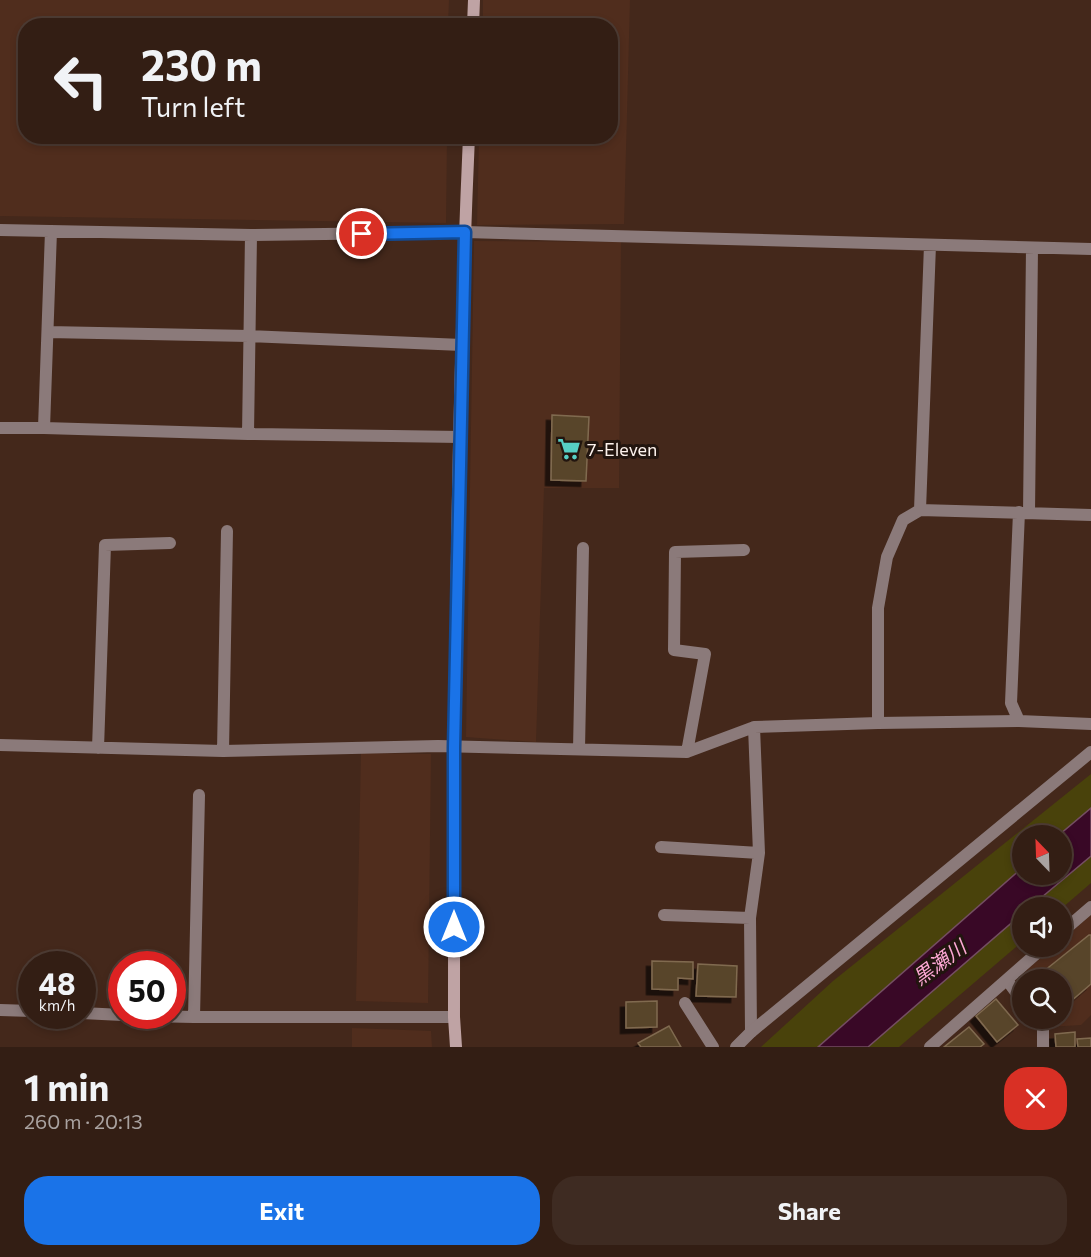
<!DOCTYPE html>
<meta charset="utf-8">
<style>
body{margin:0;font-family:Commissioner,"Noto Sans JP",sans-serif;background:#3e2b22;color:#f1f3f6;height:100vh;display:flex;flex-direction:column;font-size:22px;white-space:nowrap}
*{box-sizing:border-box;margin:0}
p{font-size:20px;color:#a9a2a0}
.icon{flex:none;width:33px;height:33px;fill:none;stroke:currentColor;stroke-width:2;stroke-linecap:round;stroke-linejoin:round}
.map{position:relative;height:1047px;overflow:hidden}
.side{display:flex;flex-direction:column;background:#331e14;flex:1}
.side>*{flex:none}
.hud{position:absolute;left:18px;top:18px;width:600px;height:126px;border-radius:24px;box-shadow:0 3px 9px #0003,0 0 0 2px #4e3c34;background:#331e14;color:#f1f3f6;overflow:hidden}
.needle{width:39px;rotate:337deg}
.controls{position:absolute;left:1012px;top:825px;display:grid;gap:12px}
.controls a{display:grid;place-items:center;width:60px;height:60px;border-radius:50%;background:#331e14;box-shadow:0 3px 9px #0003,0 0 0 2px #4e3c34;font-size:30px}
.speed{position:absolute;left:18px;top:951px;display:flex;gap:12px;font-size:30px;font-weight:700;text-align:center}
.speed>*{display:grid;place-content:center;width:78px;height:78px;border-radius:50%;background:#331e14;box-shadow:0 3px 9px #0003,0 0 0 2px #4e3c34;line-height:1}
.speed small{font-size:15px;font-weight:400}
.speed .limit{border:9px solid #d22;background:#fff;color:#111}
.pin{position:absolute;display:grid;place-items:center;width:51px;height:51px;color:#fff;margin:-26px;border:3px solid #fff;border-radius:50%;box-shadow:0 2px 6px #0007}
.me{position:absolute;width:66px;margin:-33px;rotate:0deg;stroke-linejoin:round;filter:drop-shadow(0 0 4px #0008)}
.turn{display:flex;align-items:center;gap:21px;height:126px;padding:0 24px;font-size:27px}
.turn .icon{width:78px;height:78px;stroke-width:2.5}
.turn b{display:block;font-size:42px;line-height:51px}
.round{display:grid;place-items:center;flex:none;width:63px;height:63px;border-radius:24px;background:#3e2b22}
.headline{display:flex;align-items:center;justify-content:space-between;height:102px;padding:0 24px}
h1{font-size:36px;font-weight:700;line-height:45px}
.button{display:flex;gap:12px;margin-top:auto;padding:12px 24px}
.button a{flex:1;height:69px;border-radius:24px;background:#1a73e8;color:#fff;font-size:24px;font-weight:700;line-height:69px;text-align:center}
.button a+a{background:#3e2b22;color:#f1f3f6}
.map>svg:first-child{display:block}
.built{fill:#502d1d}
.green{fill:#49420b;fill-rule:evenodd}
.water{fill:#390826;stroke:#744e62;stroke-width:1.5}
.building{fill:#59452b;stroke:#806b50;stroke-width:1.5;filter:url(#shadow)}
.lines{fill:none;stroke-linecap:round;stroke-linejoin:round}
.minor{stroke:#8b7a7a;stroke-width:12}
.tertiary{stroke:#8b7a7a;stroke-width:12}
.secondary{stroke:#bfa3a4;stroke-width:12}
.route-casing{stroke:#114b97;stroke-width:15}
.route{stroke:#1a73e8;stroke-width:10}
.labels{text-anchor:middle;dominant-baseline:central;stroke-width:6;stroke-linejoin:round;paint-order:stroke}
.poi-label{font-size:18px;fill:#fdf2ed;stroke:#22150f;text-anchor:start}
.water-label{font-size:20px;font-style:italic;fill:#fda8d4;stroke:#22150f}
</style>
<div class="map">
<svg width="1091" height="1047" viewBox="0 0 1091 1047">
<defs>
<filter id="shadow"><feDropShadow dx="-5.5" dy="5.5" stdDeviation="0" flood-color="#0009"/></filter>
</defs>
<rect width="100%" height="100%" fill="#44281b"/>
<!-- built -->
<path class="built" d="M0 0H449L448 25 26 26V136L447 137 446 223 0 216Z
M483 0H630L624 224 477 225 479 137 610 136V26L483 25Z
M474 241 621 242 619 488H544L536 742 466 737Z
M361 753 431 754 428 1003 356 1001Z
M1091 915V1015L1081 1025 1048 1027 1044 1019 1062 1018V980H1027L1028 969 1054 947 1062 946V940Z
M352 1028 431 1031 432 1047H352Z"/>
<!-- green -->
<path class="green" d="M1091 774V883L1062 908H1023V941L899 1047H761L833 981ZM1023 836H1062V874H1023Z"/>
<!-- water -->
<path class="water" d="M1091 808V856L1030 907 1023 908V913L868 1047H818L1023 867V874H1062V836L1059 835Z"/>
<!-- building -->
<path class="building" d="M552 415 589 417 586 481 551 480Z
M1089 935H1091V984L1070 1002 1062 999V980H1045L1044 971Z
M652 961 693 962V979L678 978V990L652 989Z
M698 964 737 966 736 997 696 996Z
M996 999 1018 1025 997 1042 976 1016Z
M657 1001V1027L626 1028V1002Z
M669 1026 681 1047H641L638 1043Z
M969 1027 984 1044 980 1047H944Z
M1075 1032V1047H1056L1055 1034Z
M1091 1038V1047H1078L1077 1039Z"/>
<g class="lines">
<!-- minor -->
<path class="minor" d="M0 230 251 235 465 232 1091 249
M51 231 44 428 248 434 461 437
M48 332 249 336 462 345
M0 428H44
M248 434 251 235
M920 510 1091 515
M1019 512 1011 703 1019 721
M1029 513 1032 248
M878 723V608L887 557 903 520 920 510 930 245
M0 745 223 751 438 746 687 752 754 727 878 723 1019 721 1091 724
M98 748 105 545 170 543
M579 749 583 548
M223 751 227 531
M687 752 705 654 674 650 675 552 744 550
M661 847 759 853
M664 915 750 918
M1062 932 1091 907
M1007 980 1023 1002
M685 1003 713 1047
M0 1010 32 1011
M82 1013 122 1015
M147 1016 194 1017H454
M194 1017 199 795
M1036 1018 1043 1028V1047
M751 1032 750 918 759 853 754 727
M930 1047 1045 946"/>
<!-- tertiary -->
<path class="tertiary" d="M736 1047 751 1032 1091 752"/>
<!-- secondary -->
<path class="secondary" d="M473 26 474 0
M456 1047 454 1017C454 723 456 430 469 136"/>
</g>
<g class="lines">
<!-- route casing -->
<g class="route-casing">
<path id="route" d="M362 234 465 232 454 748V927"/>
</g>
<!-- route -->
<use href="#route" class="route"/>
</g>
<!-- icons -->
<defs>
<g id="supermarket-bare" transform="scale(1.8)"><path d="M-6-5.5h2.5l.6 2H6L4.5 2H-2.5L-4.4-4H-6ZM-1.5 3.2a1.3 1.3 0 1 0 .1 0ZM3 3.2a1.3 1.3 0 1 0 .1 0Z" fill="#56cec4" stroke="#22150f" stroke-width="2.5" paint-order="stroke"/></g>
</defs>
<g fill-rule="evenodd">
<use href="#supermarket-bare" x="569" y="449"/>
</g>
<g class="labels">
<!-- poi labels -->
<g class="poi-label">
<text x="587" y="449">7-Eleven</text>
</g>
<!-- water labels -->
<g class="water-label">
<text transform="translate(939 962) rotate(-36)">黒瀬川</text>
</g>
</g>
</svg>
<div class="controls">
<a><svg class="needle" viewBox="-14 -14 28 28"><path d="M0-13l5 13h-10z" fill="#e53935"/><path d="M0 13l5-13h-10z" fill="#a9a2a0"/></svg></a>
<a><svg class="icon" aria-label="sound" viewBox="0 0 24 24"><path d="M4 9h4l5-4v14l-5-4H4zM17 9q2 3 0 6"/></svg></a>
<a><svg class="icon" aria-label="search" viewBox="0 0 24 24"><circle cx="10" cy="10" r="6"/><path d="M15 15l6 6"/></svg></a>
</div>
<div class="speed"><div>48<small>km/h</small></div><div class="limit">50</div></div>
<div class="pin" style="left:362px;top:234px;background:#d93025"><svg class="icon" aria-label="arrive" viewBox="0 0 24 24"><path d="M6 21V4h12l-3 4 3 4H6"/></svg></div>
<svg class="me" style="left:454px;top:927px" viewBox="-20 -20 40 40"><circle r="17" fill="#1a73e8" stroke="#fff" stroke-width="3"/><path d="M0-11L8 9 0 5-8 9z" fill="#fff"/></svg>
<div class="hud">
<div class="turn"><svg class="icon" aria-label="left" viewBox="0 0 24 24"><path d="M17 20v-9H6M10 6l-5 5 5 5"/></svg><div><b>230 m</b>Turn left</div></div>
</div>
</div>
<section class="side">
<div class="headline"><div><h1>1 min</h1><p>260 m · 20:13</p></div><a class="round" style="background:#d93025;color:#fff"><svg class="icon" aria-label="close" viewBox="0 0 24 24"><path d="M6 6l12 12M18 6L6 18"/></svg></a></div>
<div class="button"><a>Exit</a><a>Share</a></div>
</section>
